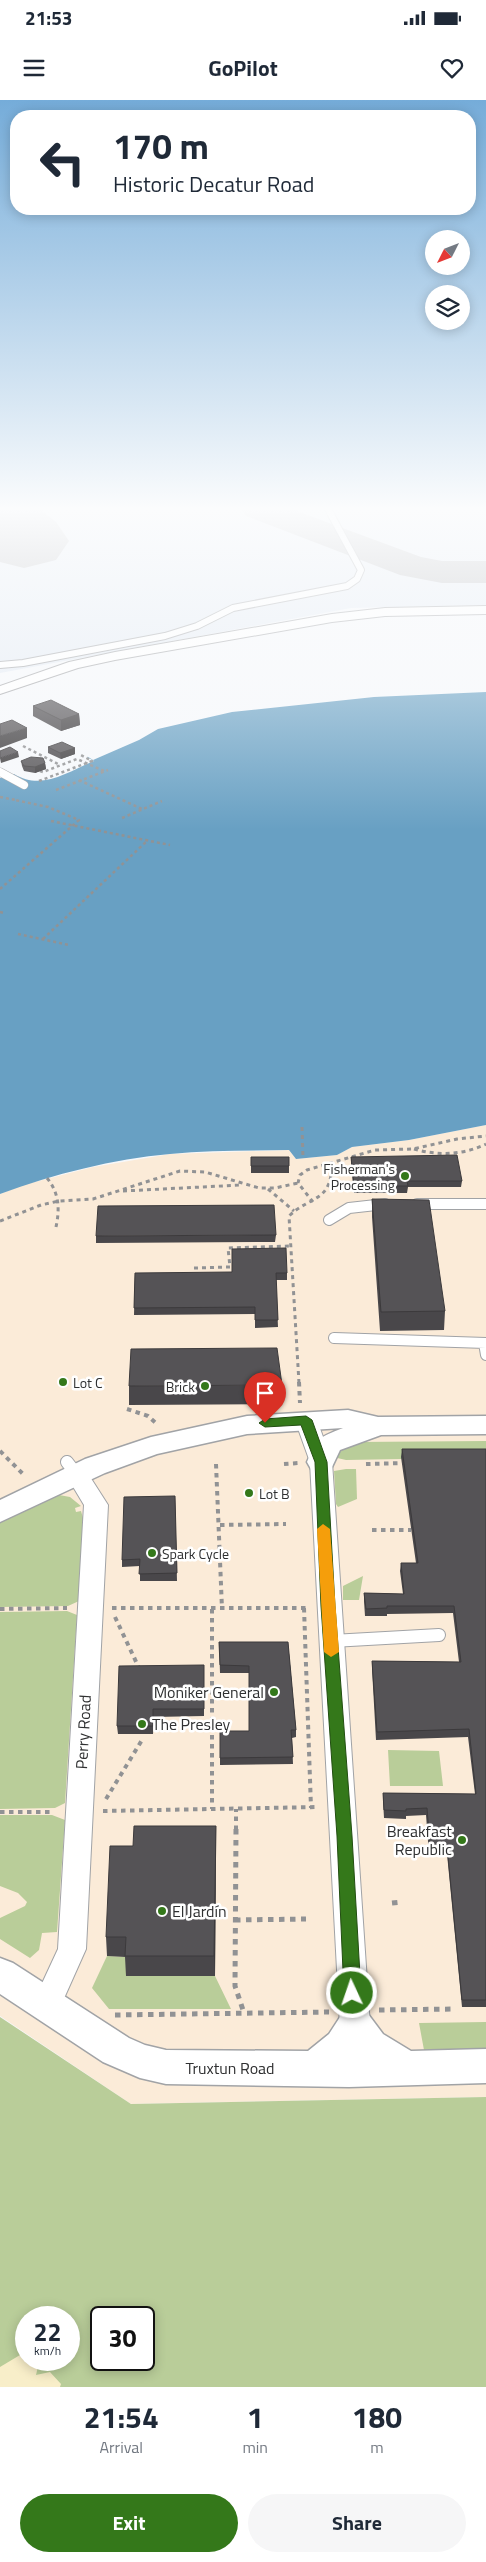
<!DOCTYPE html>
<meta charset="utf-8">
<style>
body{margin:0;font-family:"Titillium Web",sans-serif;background:#f6f6f7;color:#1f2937;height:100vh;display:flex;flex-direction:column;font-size:19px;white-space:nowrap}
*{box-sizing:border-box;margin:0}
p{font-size:16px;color:#747a83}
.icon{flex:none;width:28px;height:28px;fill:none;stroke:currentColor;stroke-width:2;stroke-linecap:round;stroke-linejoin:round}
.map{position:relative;height:2287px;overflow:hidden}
.drawer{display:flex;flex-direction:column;background:#fff;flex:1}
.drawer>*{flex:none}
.top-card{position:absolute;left:10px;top:10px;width:466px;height:105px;border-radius:20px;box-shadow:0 2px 12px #0003;background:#fff;color:#1f2937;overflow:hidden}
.needle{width:32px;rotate:228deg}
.buttons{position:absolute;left:425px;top:130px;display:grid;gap:10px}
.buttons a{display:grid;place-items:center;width:45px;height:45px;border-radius:50%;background:#fff;box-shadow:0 2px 12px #0003;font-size:25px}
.speed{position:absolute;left:15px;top:2206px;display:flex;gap:10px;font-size:25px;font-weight:700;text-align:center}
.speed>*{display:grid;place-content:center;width:65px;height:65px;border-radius:50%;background:#fff;box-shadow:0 2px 12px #0003;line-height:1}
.speed small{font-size:12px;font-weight:400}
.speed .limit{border:2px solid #111;border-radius:8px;background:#fff;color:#111}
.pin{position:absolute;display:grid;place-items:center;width:42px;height:42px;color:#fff;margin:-51px -21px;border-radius:50% 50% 50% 0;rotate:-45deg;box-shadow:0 0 5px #0007}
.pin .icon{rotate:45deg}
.me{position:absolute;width:55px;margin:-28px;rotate:357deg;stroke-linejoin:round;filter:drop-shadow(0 0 4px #0008)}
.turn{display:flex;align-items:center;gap:18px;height:105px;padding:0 20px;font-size:22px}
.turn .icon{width:65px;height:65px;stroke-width:2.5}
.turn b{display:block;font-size:35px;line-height:42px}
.eta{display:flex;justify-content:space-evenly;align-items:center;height:85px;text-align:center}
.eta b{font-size:30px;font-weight:700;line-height:35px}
.button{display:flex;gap:10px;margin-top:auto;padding:10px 20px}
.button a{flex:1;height:58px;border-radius:30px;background:#34781a;color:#fff;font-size:20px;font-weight:700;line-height:58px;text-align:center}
.button a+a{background:#f6f6f7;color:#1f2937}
.status{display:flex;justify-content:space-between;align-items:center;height:35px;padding:0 25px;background:#fff;direction:ltr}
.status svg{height:14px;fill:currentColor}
header{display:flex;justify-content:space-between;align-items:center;height:65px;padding:0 20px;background:#fff;font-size:22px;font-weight:700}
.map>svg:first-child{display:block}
.commercial{fill:#fbebd8}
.built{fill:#e4ebf4}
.green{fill:#b9cd99;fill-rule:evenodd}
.sand{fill:#f8eec9}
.water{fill:#68a0c3}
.pier{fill:#f6f8fb}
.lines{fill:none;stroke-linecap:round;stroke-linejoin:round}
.taxiway{fill:#b5b6b9;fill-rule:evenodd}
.runway{fill:#b5b6b9;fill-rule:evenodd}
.service-far3-casing{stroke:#a1a3a6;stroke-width:8}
.service-far2-casing{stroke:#a1a3a6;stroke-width:9}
.service-far1-casing{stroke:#a1a3a6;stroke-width:12}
.service-casing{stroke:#a1a3a6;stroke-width:14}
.minor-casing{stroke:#a1a3a6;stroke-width:2}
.tertiary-casing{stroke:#a1a3a6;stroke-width:3}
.path-far3{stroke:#919294;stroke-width:2.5;stroke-dasharray:3 3;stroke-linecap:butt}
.path-far2{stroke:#919294;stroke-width:3;stroke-dasharray:4 4;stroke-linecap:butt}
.path-far1{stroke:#919294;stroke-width:4;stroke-dasharray:4.5 4.5;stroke-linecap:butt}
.path{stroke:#919294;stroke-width:5;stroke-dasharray:5.5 5.5;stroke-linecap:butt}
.service-far3{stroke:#fff;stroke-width:6}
.service-far2{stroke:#fff;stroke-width:8}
.service-far1{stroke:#fff;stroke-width:10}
.service{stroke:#fff;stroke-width:12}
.minor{fill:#fff;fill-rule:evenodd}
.tertiary{fill:#fff;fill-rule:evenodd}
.wall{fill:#49474a}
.shaded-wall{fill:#3c3a3c}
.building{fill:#555356;stroke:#3c3a3c}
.route{fill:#34781a;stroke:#224e11}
.slow{fill:#f59e0b}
.poi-dot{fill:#34781a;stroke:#fff;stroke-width:2}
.labels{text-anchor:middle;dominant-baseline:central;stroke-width:5;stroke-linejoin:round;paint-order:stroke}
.poi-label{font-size:14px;fill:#2f3031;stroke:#fff;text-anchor:start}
.near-poi-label{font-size:16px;fill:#2f3031;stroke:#fff;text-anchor:end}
.near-street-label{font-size:16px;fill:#2f3031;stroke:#fff}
</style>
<div class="status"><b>21:53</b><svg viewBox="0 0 49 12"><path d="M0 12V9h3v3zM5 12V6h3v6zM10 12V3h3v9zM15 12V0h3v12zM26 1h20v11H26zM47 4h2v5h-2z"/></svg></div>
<header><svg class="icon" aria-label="menu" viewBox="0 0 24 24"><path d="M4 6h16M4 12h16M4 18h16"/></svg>GoPilot<svg class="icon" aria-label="heart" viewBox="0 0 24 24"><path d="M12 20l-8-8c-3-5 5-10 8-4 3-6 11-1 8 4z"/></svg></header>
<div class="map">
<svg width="486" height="2287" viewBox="0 0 486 2287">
<rect width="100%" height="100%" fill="#f6f8fb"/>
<!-- commercial -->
<path class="commercial" d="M486 1025V1997L131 2004 0 1916V1094L23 1085 93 1067 170 1054 289 1050 296 1059 337 1055 352 1047 409 1040Z"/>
<!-- built -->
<path class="built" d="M0 409H486V505L351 508 0 573Z"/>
<!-- green -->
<path class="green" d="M486 1341V1350L402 1357V1359L346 1360 333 1357 338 1347 356 1342Z
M346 1369H356L357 1399 338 1407 336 1404 334 1371Z
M59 1395 70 1397 81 1406 75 1408 76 1412 81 1411 83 1418 79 1501 68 1506 0 1507V1421Z
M363 1476 359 1500H343V1486Z
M67 1511 77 1515 65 1703 55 1708 0 1709V1512Z
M388 1650 439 1651 443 1686H390Z
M0 1715H52L65 1720 57 1832 42 1833 39 1850 30 1858 0 1839V1818L25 1806 27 1802 18 1793 0 1786Z
M107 1856 127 1857 215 1876 231 1909H109L92 1888Z
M0 1917 131 2004 486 1997V2287H0ZM26 2218H69V2260H26ZM101 2218H144V2260H101Z
M486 1922V1949L424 1950 419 1923Z"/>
<!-- sand -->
<path class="sand" d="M20 2255 26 2256V2260L39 2262 36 2275 50 2272 61 2284 60 2287H0V2267Z"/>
<!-- water -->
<path class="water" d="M486 589V1025L409 1040 352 1047 337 1055 296 1059 289 1050C249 1051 209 1050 170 1054 113 1059 54 1074 0 1094V678L14 674C42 691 67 672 94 661L87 657C203 596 358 598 486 589Z"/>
<!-- pier -->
<path class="pier" d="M486 587V592L374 597 232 612 158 629 139 640 93 660 85 655 157 626 235 607 357 593Z"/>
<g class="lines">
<!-- taxiway -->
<path class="taxiway" d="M241 409H291L421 457 442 461H486V483H442L400 475 246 416Z"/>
<!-- runway -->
<path class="runway" d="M0 409H40L56 422 69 441 56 460 24 468 0 462Z"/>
<!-- service-far3 casing -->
<g class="service-far3-casing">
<path id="service-far3" d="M0 565 23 563 165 536 197 526 233 508 347 486 357 479 361 470 328 409"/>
</g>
<!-- service-far2 casing -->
<g class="service-far2-casing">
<path id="service-far2" d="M0 672 24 685"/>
</g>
<!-- service-far1 casing -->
<g class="service-far1-casing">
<path id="service-far1" d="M417 1104H486
M329 1120 349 1108 385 1104
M334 1238 486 1243
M484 1243 486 1255"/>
</g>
<!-- service casing -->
<g class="service-casing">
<path id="service" d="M67 1362 77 1375
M332 1541 439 1535"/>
</g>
<!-- minor casing -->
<g class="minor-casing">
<path id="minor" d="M486 506V514L385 516 332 522 115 560 78 568 0 594V586L69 562 115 552 332 514 385 508Z
M306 1313 314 1315 317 1320 332 1362 370 1926 365 1935 355 1939 345 1935 340 1926 310 1362 295 1320 298 1315Z
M77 1367 85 1369 108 1405 86 1849 57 1914 47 1918 37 1914 32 1905 58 1849 84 1405 66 1375 69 1369Z"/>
</g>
<!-- tertiary casing -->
<g class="tertiary-casing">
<path id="tertiary" d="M348 1310 378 1317 486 1316V1334L381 1335 340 1350 331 1369 321 1372 311 1369 307 1362C318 1337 318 1338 343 1328L247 1334 157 1354 105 1373 0 1422V1400L85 1359 151 1337 247 1316Z
M0 1858 13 1863 129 1938 145 1945 166 1950 308 1951 329 1934 342 1914 355 1910 368 1914 383 1934 411 1951 486 1949V1983L349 1987 166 1984 140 1978 103 1962 0 1894Z"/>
</g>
<!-- path-far3 -->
<path class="path-far3" d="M23 646 60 665
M40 671 43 672 77 659 104 671
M79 680 142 709
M39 681 92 661 79 654
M56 690 108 670
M0 697 16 700
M122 718 162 701
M51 721 170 745
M0 789 79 720 48 707 15 700
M0 812 4 813
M18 834 69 845
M43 839 148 740"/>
<!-- path-far2 -->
<path class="path-far2" d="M302 1027 303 1059
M414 1049C439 1056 463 1055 486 1044
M47 1078C59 1093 60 1108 56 1127
M268 1089 294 1111
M123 1091 241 1085
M313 1102 298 1083 300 1075 307 1070 375 1050 413 1049 457 1039 486 1036
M0 1121 41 1105 59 1101 93 1099 180 1071 205 1072 259 1088H275L298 1083
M194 1168 230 1167 228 1148 290 1146
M299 1283 289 1116C311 1095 331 1103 332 1064"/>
<!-- path-far1 -->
<path class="path-far1" d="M299 1282 300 1303
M127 1309 148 1316 158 1325
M0 1351 23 1374
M216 1364 222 1509
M284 1364 299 1363
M366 1364 405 1363
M220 1425 286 1424
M372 1430H411
M112 1508H306
M304 1508 311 1708
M0 1509 67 1508
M212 1509V1709
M115 1517 139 1568
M106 1699 142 1640
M103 1711 317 1707
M0 1712H54
M236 1730V1709"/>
<!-- path -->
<path class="path" d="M236 1729 235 1886 244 1913
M392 1803 401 1802
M235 1820 306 1819
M379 1910 456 1909
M115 1915 329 1912"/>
<!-- service-far3 -->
<use href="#service-far3" class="service-far3"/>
<!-- service-far2 -->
<use href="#service-far2" class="service-far2"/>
<!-- service-far1 -->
<use href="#service-far1" class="service-far1"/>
<!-- service -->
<use href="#service" class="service"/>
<!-- minor -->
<use href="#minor" class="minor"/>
<!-- tertiary -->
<use href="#tertiary" class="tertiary"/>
</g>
<!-- wall -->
<path class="wall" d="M33 606 79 614 80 625 61 631 33 616Z
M48 647 75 648V654L61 659 48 653Z
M21 661 45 663 46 669 35 673 24 671 22 666Z
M251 1057H289V1073H251Z
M351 1057 462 1081 461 1087H408L407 1093H354L351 1064Z
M372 1099 445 1211 444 1230 380 1231 372 1117Z
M276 1135 275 1142 96 1143V1136Z
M135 1173H287V1180H276L278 1227 255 1228V1214L134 1215Z
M282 1285 281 1304 129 1305V1286Z
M402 1349H486V1907H462L447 1754H429L426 1715 406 1716V1719L384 1718 383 1700V1693L475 1694 468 1637 376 1640 372 1569V1561L459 1562 453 1513 387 1514V1516H365L364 1501V1493L403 1494 400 1471 401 1463H416L401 1357Z
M175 1396 177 1481H140V1466L122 1467V1460Z
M219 1542H288L296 1630V1637L292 1638 293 1664 220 1665V1631H249V1573H220Z
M204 1565V1616L154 1617 153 1634H118L117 1626Z
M216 1726 215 1876H126L125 1857 107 1856 106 1837 133 1746Z"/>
<!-- shaded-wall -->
<path class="shaded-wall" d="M79 614 80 625 61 631V620Z
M27 628V638L0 648V636Z
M75 648V654L61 659 60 653Z
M18 652 19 657 1 663 0 658Z
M45 663 46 669 35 673V667Z
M216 1726V1746L215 1876 214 1856Z"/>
<!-- building -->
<path class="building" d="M51 600 79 614 61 620 33 606Z
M12 620 27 628 0 636V624Z
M62 642 75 648 60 653 48 647Z
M10 647 18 652 0 658V651Z
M31 657 43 658 45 663 35 667 24 666 21 661Z
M457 1055 462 1081H407L408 1086H354L351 1057Z
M251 1057H289V1066H251Z
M372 1099 429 1100 445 1211 381 1212Z
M274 1105 276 1135 96 1136 98 1106Z
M286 1148 287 1173H276L278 1220H255V1207L134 1208 135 1173 232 1172V1149Z
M277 1248 282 1285 129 1286 131 1249Z
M402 1349H486V1900H462L447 1746H430L427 1708 406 1709V1711L384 1710 383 1693 476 1694 469 1629 377 1632 372 1561 461 1562 454 1506H387V1508L366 1509 364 1493 404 1494 401 1463H418Z
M175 1396 177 1473 139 1474 140 1459 122 1460 124 1397Z
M219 1542H288L296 1630H291L293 1657 220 1658V1631H249V1566L220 1565Z
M204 1565V1609H153V1626H117L119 1566Z
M134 1726H216L214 1856H125L126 1837H106L110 1746H133Z"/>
<!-- sky -->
<linearGradient id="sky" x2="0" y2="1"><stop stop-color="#75acd9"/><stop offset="0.56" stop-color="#fbfcfd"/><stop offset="1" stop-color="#fbfcfd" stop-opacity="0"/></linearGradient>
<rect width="486" height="730" fill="url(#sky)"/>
<!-- route -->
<path class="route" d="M306 1316 312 1320 327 1362 335 1506 352 1736 361 1893 358 1898 352 1900 347 1898 344 1893 337 1736 321 1506 315 1362 301 1325 265 1327 259 1323 265 1319Z"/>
<!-- slow -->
<path class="slow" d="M323 1424 330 1429 339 1552 331 1557 324 1552 317 1429Z"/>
<!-- markers -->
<g class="poi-dot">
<circle cx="405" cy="1076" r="5"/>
<circle cx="63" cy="1282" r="5"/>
<circle cx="205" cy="1286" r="5"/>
<circle cx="249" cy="1393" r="5"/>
<circle cx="152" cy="1453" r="5"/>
<circle cx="274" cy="1592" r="5"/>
<circle cx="142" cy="1624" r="5"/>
<circle cx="462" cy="1740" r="5"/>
<circle cx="162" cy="1811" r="5"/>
</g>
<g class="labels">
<!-- poi labels -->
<g class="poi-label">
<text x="395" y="1068" text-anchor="end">Fisherman's<tspan x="395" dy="16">Processing</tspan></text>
<text x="73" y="1282">Lot C</text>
<text x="195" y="1286" text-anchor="end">Brick</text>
<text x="259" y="1393">Lot B</text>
<text x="162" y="1453">Spark Cycle</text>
</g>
<!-- near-poi labels -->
<g class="near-poi-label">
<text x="264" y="1592">Moniker General</text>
<text x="152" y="1624" text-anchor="start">The Presley</text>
<text x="452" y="1731">Breakfast<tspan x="452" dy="18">Republic</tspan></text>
<text x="172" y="1811" text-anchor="start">El Jardín</text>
</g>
<!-- near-street labels -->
<g class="near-street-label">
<text transform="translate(83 1632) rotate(-87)">Perry Road</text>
<text x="230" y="1968">Truxtun Road</text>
</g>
</g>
</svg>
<div class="buttons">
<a><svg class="needle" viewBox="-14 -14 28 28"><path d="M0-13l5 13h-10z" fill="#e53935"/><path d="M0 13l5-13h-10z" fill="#747a83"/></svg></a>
<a><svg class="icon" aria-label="layers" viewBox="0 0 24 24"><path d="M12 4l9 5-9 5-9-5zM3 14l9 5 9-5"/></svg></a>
</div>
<div class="speed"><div>22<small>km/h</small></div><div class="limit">30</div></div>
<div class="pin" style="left:265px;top:1323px;background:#d93025"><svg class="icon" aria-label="arrive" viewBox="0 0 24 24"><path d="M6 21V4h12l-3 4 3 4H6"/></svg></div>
<svg class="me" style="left:352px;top:1893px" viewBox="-20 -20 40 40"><circle r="17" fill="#34781a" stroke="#fff" stroke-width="3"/><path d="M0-11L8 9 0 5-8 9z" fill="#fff"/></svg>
<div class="top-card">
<div class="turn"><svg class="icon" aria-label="left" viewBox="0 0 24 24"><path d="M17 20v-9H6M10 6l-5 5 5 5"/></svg><div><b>170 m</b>Historic Decatur Road</div></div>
</div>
</div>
<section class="drawer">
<div class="eta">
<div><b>21:54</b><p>Arrival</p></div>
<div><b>1</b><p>min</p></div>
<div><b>180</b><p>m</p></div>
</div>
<div class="button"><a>Exit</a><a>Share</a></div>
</section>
